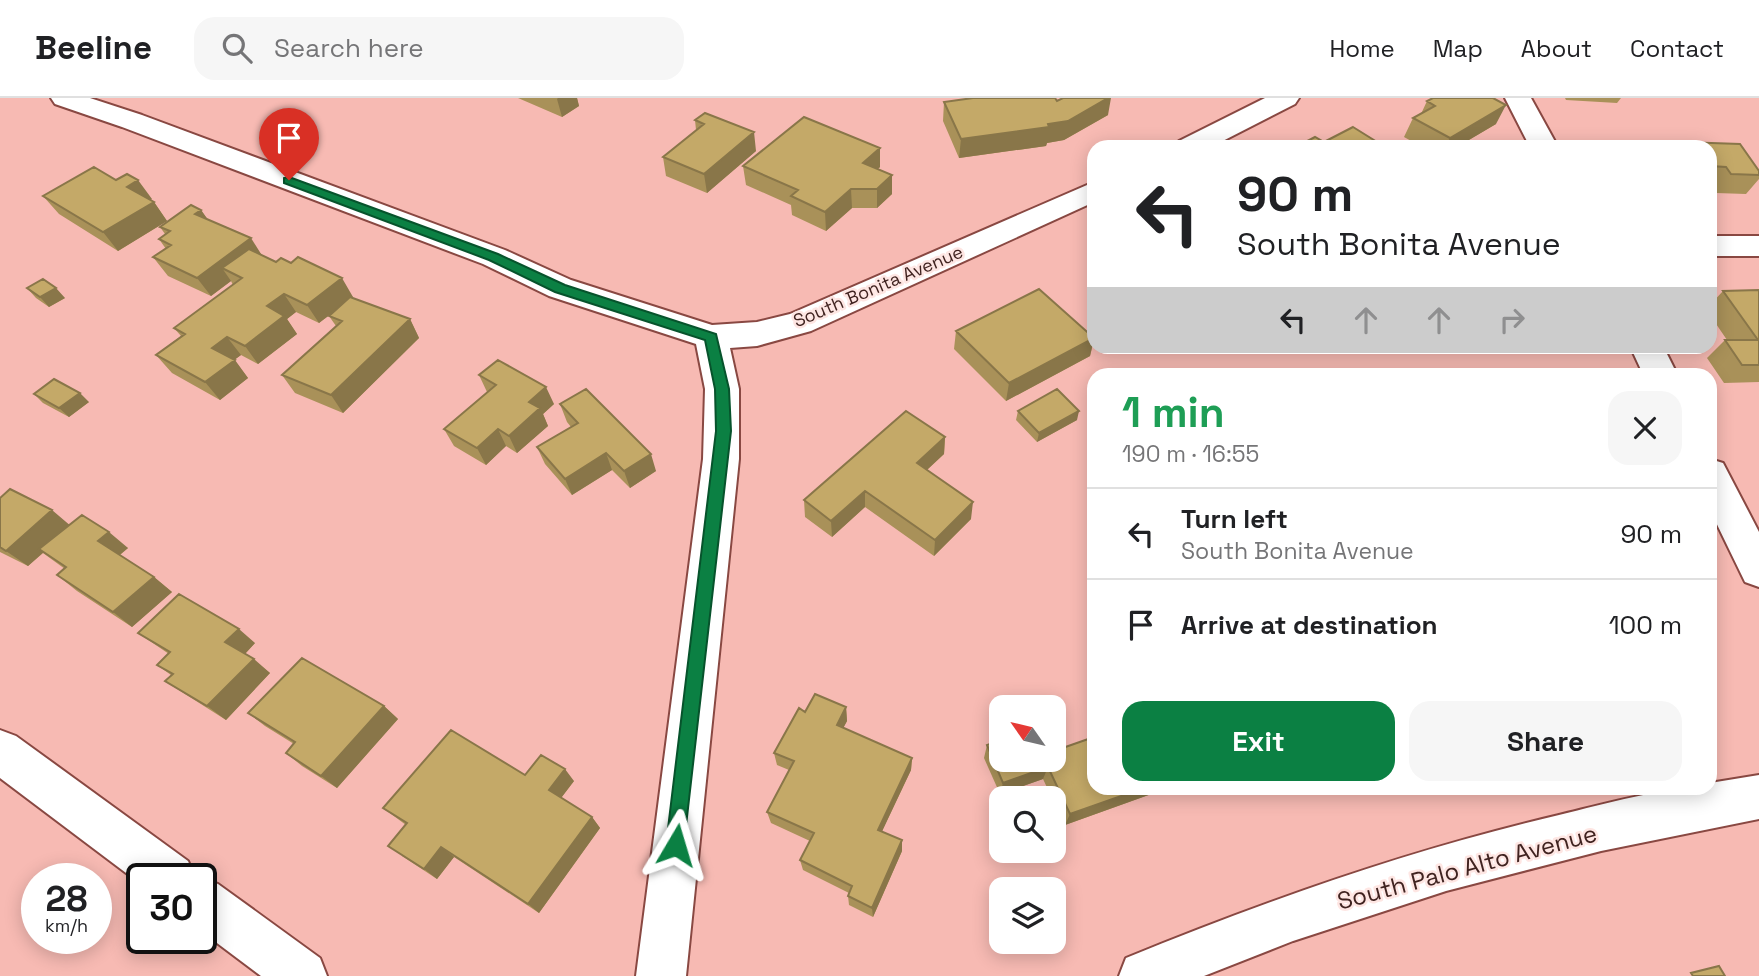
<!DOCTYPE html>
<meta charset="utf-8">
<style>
body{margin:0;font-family:"Space Grotesk",sans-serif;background:#f6f6f6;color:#202124;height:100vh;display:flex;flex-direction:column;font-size:26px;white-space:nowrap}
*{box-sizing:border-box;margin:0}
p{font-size:23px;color:#757577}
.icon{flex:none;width:38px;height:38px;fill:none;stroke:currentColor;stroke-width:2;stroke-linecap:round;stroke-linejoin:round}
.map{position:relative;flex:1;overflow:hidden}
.panel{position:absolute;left:1087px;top:270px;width:630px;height:427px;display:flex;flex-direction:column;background:#fff;border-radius:21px;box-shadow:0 4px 18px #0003}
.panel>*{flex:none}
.banner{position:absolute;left:1087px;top:42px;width:630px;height:214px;border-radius:21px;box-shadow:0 4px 18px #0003;background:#fff;color:#202124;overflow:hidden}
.needle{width:46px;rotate:304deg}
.buttons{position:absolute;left:989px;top:597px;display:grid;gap:14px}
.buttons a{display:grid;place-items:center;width:77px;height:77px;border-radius:14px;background:#fff;box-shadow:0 4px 18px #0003;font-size:35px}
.speed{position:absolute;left:21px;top:765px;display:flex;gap:14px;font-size:35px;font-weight:700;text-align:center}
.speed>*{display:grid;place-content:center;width:91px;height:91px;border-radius:50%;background:#fff;box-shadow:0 4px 18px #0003;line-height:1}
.speed small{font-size:18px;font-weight:400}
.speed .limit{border:4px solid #111;border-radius:10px;background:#fff;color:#111}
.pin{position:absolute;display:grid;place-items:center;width:60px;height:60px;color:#fff;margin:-72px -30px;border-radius:50% 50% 50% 0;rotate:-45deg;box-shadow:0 0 7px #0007}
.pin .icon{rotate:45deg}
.me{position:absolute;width:77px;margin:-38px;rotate:7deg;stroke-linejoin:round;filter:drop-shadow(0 0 5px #0008)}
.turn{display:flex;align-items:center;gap:24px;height:147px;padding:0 35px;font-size:32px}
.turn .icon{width:91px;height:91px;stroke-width:2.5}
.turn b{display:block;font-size:49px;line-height:60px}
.lanes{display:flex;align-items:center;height:66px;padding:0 35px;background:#0003;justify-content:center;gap:35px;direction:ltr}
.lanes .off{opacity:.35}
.round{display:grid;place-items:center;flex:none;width:74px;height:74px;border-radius:21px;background:#f6f6f6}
.overview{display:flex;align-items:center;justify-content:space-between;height:119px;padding:0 35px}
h1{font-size:42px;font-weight:600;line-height:52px;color:#1e9e55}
.action{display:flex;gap:14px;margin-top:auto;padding:14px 35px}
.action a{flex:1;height:80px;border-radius:21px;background:#0b8043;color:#fff;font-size:28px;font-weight:600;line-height:80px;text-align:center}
.action a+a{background:#f6f6f6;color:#202124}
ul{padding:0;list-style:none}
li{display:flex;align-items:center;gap:21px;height:91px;padding:0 35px;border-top:2px solid #e0e0e0}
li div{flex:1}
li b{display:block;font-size:26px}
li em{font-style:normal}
header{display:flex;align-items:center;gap:42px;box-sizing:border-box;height:98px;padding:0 35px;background:#fff;border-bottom:2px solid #e0e0e0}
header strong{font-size:33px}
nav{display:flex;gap:38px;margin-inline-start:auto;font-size:24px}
.search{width:490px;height:63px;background:#f6f6f6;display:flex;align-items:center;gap:18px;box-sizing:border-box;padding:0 24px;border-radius:21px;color:#757577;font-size:26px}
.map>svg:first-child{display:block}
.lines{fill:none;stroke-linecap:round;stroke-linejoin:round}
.street-casing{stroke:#894842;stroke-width:4}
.street{fill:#fff;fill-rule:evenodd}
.wall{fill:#a99159}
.shaded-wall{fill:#897649}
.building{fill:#c4a968;stroke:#897649;stroke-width:2}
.route{fill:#0b8043;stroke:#07532c;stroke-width:2}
.labels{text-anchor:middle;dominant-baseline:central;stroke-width:5;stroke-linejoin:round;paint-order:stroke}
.far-street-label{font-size:18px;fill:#402320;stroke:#fee6e3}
.near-street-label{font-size:24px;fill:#402320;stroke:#fee6e3}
</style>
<header>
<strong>Beeline</strong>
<div class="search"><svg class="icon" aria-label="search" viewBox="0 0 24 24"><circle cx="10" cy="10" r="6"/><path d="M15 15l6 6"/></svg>Search here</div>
<nav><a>Home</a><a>Map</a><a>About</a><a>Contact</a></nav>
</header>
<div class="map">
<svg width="1759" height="878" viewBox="0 0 1759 878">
<rect width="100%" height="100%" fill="#f7bab3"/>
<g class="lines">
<!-- street casing -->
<g class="street-casing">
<path id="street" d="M51 0H90L142 17 505 152 571 182 712 227 757 224 790 216 1094 84V104L811 233 757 248 730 250 739 291V361L686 878H636L703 361 705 291 696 246 549 198 483 166 122 29 55 6Z
M1265 0H1299L1295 6 1211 49H1175L1179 43Z
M1505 0H1531L1558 49H1530Z
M1710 138H1759V158H1710Z
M1630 248H1663L1677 276H1643Z
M1710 361 1723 365 1759 434V489L1745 484 1710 412Z
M0 632 16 638 188 763 195 780H142V787L0 680Z
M1759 677V721L1601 753 1446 793 1293 843 1204 878H1119L1126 860C1267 802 1410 752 1559 717 1608 705 1659 690 1710 690V685Z
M201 779 218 786 320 860 327 878H261L201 833V780H197Z"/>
</g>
<!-- street -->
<use href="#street" class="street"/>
</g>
<!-- wall -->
<path class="wall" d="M518 0H577L579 8 562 19Z
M1565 0H1621L1617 5 1566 2Z
M1057 3 1108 17 1064 42 1047 45 1046 48 959 60 943 23 944 4Z
M1427 3 1496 26 1457 49H1422L1404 39 1413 20 1421 16Z
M705 15 756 53 707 95 666 78 663 59 696 32 695 22Z
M1653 43 1740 46 1759 73V81L1746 96 1716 95 1710 87V49H1649Z
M880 50V69L878 71 892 77V96L877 110H852L826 133 792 117 791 107 746 87 743 68Z
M43 98 152 101 150 102 154 104 167 123 118 153 59 116Z
M201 112 207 121 262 157 353 199 352 200 410 221 419 240 343 315 295 295 282 277 336 228 329 218 336 212 319 225 296 214 287 221 297 236 258 266 241 257 234 262 248 280 220 302 172 275 156 257 181 238 174 230 233 187 231 183 211 198 168 178 153 159 166 151 159 141 165 136 160 129Z
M1094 182V205L1089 201Z
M27 190 65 200 49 209 36 200Z
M1759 192V284L1724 285 1707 260 1725 242H1727L1710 217V207L1723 193Z
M956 233 1094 239V242L1090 258 1006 303 954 251Z
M479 277 554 306 543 316 548 328 517 355 506 348 486 367 454 348 444 331 487 294Z
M34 296 89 304 69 319 43 305Z
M560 306 656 373 630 390 612 372 572 397 545 366 537 349 571 329 567 324Z
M1018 313 1077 322 1037 344 1016 322Z
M945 339 944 356 927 372 971 421 934 458 865 409 832 439 805 419 804 402Z
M0 400 128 450 120 457 154 479 172 494 132 529 77 493 57 477 65 471 43 455 28 468 0 454Z
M138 535 255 545 245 556 270 575 226 622 185 596 165 583 171 577 157 567 169 556Z
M384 608 398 621 337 690 302 668 286 655 294 646 265 628 248 615Z
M846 609 847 623 843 630 912 660 911 672 882 733 902 753 873 819 849 807 848 798 849 795 803 772 800 762 810 743 771 725 767 714 789 672 777 667 774 655 805 614Z
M987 647 1001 662H1054L1094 690H1168L1065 727 1054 704V700H1052L1043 681 1000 696 984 660Z
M525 677 574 683 561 700 592 719 600 730 539 815 454 759 437 781 402 758 406 727 383 710Z"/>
<!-- shaded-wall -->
<path class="shaded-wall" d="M558 0H577L579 8 562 19 557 1Z
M1108 0H1111L1108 17 1064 42 1047 45 1046 48 959 60 961 41 1048 26Z
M1506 7 1496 26 1457 49H1445L1450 40Z
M754 34 756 53 707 95 704 76Z
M880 50V69L863 84V65Z
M892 77V96L877 110V91Z
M138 82 152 101 141 107 127 89Z
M851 91 852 110 826 133 825 114Z
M154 104 167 123 118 153 103 134Z
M201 112 214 130 195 116Z
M251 140 263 159 222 170 231 183 211 198 197 180Z
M342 180 353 199 319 225 307 207Z
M56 190 65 200 49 209 40 199Z
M284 196 296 214 287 221 297 236 258 266 245 248 267 208Z
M410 221 419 240 343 315 331 297Z
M227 239 241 257 226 268 212 250Z
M1094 240 1090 258 1006 303 1009 285Z
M235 262 248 280 220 302 205 284Z
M546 289 554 306 543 316 548 328 517 355 509 338 529 304Z
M80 295 89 304 69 319 59 310Z
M1079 313 1077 322 1037 344 1039 335Z
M498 331 506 348 486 367 477 350Z
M945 339 944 356 916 382 917 365Z
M606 355 612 372 572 397 565 381Z
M651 356 656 373 630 390 624 373Z
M865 393V409L832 439 831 423Z
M973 404 971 421 934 458 935 442Z
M52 412 72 429 28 468 6 453Z
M109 434 128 450 117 459 98 443Z
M154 479 172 494 132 529 113 514Z
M239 531 255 545 242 559 225 544Z
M254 561 270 575 226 622 207 608Z
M384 608 398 621 337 690 321 678Z
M846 609 847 623 838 640 837 627Z
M912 660 911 672 878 742V732Z
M1048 669 1043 681 1000 696 1003 685Z
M565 671 574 683 558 704 549 692Z
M1144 690H1168L1065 727 1070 716Z
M592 719 600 730 539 815 528 806Z
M902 742V753L873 819 872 810Z
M441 749 454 759 437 781 424 771Z"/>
<!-- building -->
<path class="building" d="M973 0H1055L1057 3 1063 0H1108L1068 23 1048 26 1049 29 961 41 944 4Z
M1433 0H1493L1506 7 1450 40 1413 20 1435 8 1427 3Z
M705 15 754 34 704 76 663 59 704 26 695 22Z
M804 19 880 50 863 65 892 77 877 91H851L825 114 791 98 798 92 743 68Z
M1353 29 1385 49H1296L1315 39 1324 44Z
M1653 43 1740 46 1759 73V77L1731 76 1726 69 1710 68V49H1657Z
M94 69 116 82 127 76 138 82 127 89 154 104 103 134 43 98Z
M191 107 201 112 195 116 251 140 197 180 153 159 171 147 159 141 170 133 160 129Z
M249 151 276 164 281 160 291 165 298 159 342 180 307 207 284 196 267 208 284 218 245 248 227 239 212 250 235 262 205 284 156 257 185 236 174 230 242 180 222 170Z
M43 181 56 190 40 199 27 190Z
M1039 191 1094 240 1009 285 956 233Z
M1759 192V267H1742L1725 242H1758L1723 193Z
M350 199 410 221 331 297 282 277 342 223 329 218Z
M498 262 546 289 529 304 540 310 509 338 498 331 477 350 444 331 496 287 479 277Z
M54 281 80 295 59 310 34 296Z
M586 291 651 356 624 373 606 355 565 381 537 349 578 325 560 306Z
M1057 291 1079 313 1039 335 1018 313Z
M906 313 945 339 917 365 973 404 935 442 865 393 831 423 804 402Z
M10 391 52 412 6 453 0 449V400Z
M82 417 109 434 98 443 154 479 113 514 57 477 66 469 39 451Z
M179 496 239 531 225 544 254 561 207 608 165 583 173 576 157 567 170 554 138 535Z
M302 560 384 608 321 678 286 655 295 644 248 615Z
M815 596 846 609 837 627 912 660 878 732 902 742 872 810 848 798 852 788 800 762 814 735 767 714 794 663 774 655 799 610 805 614Z
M451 632 525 677 541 657 565 671 549 692 592 719 528 806 441 749 424 771 388 748 407 725 383 710Z
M1094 639V690H1144L1070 716 1048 669 1003 685 987 647 1001 642V662H1054V653Z
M1719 868 1725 878H1693L1691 875Z"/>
<!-- route -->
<path class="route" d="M289 79 498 156 565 187 716 236 729 291 731 333 683 754 676 757 669 754 666 747 716 333 715 291 705 242 555 194 489 162 284 85V80Z"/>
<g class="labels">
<!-- far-street labels -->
<g class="far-street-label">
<text transform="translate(878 188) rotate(-23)">South Bonita Avenue</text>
</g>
<!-- near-street labels -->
<g class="near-street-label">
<text transform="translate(1467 769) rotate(-15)">South Palo Alto Avenue</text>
</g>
</g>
</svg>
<div class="buttons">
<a><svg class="needle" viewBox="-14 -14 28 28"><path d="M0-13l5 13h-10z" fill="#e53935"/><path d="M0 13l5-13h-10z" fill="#757577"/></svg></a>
<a><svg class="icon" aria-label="search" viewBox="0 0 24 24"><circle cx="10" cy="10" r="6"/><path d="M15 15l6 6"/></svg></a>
<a><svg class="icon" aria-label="layers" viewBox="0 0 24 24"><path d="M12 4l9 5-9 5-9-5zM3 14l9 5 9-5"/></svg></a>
</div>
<div class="speed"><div>28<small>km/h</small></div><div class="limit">30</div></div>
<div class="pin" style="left:289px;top:82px;background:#d93025"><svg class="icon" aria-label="arrive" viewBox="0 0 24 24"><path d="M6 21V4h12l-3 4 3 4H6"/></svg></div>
<svg class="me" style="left:676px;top:747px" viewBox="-20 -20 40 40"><path d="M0-17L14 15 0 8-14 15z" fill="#0b8043" stroke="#fff" stroke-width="4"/></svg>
<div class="banner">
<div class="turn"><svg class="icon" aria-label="left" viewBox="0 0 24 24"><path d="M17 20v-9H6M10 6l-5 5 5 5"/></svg><div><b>90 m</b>South Bonita Avenue</div></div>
<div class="lanes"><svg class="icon" aria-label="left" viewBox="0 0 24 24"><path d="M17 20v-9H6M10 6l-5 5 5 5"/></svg><svg class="icon off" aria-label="ahead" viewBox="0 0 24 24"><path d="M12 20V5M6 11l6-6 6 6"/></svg><svg class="icon off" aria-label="ahead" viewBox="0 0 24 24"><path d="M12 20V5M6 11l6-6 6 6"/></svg><svg class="icon off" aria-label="right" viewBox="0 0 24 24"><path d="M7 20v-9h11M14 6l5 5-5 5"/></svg></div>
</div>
<section class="panel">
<div class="overview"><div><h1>1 min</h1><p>190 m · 16:55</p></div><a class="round"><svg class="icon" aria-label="close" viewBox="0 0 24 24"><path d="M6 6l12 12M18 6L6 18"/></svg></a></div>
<ul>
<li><svg class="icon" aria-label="left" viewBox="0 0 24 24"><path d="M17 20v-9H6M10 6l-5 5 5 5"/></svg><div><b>Turn left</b><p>South Bonita Avenue</p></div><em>90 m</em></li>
<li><svg class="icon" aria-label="arrive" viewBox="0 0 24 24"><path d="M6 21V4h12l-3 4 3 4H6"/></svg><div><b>Arrive at destination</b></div><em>100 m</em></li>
</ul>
<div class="action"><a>Exit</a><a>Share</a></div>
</section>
</div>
